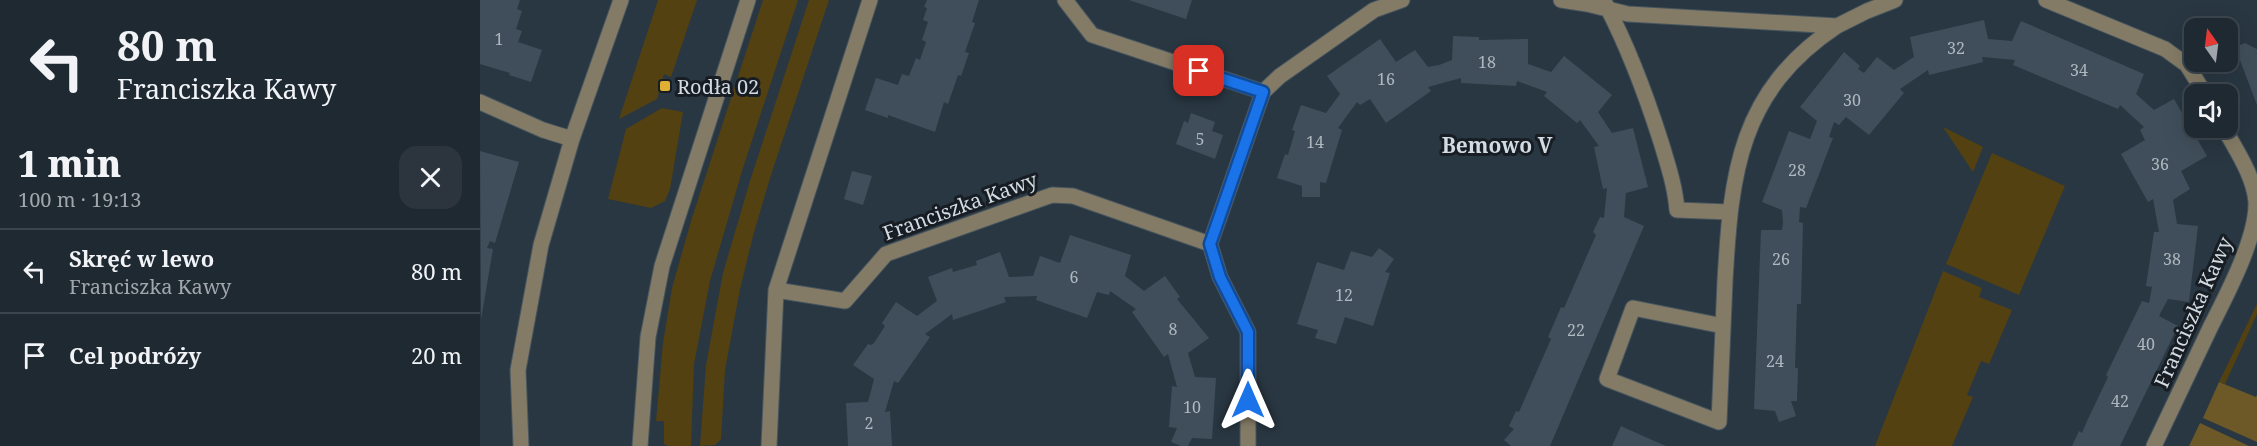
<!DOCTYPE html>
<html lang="pl">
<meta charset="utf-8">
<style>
body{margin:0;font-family:"Noto Serif",serif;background:#2c353e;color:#f1f3f6;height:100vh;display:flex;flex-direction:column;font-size:22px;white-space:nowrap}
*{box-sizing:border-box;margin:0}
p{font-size:20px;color:#a1a6ac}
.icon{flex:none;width:33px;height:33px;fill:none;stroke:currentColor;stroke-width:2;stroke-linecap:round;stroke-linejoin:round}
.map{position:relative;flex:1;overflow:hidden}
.drawer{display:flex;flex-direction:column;background:#1f2932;width:480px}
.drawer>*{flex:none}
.hud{background:#1f2932;color:#f1f3f6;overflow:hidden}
.needle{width:39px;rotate:346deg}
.tools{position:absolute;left:1704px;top:18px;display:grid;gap:12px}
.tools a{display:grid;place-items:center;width:54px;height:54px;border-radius:12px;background:#1f2932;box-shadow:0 6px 24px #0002,0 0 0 2px #3c454d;font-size:30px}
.pin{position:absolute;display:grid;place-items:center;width:51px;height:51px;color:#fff;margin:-26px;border-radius:12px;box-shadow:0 3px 9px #0006}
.me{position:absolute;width:66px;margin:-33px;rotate:0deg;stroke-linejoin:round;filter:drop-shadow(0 0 4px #0008)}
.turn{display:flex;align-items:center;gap:21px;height:126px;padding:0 18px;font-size:27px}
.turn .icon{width:78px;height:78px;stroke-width:2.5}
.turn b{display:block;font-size:42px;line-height:51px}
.round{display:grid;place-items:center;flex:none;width:63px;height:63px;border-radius:18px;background:#2c353e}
.overview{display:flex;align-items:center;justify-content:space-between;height:102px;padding:0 18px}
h1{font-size:36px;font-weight:800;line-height:45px}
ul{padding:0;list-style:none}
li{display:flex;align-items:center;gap:18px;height:84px;padding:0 18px;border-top:2px solid #3c454d}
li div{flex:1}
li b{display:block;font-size:22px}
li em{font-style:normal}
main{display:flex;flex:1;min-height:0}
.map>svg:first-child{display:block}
.green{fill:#534112}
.forest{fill:#6d5928}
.building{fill:#404e5b}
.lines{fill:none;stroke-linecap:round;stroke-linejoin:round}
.minor-casing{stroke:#47555f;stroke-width:17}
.minor{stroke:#847b66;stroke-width:15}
.route-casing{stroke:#114b97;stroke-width:15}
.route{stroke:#1a73e8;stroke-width:10}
.poi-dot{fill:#dfb034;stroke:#171d23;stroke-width:2}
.labels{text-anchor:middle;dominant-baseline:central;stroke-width:6;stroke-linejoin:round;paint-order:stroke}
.number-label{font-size:16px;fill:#aeb8c0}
.poi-label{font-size:20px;fill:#d2dbe2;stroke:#171d23;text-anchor:start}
.street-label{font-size:20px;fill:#d2dbe2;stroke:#171d23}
.neighbourhood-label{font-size:21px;font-weight:bold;fill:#d2dbe2;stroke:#171d23}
</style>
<main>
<section class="drawer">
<div class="hud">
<div class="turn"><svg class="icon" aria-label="left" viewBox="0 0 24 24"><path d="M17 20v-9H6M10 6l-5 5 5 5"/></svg><div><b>80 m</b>Franciszka Kawy</div></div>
</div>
<div class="overview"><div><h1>1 min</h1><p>100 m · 19:13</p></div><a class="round"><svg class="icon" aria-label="close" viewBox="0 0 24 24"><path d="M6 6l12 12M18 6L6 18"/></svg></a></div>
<ul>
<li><svg class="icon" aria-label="left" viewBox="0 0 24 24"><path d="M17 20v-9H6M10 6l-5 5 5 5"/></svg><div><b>Skręć w lewo</b><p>Franciszka Kawy</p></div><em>80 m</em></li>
<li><svg class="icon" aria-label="arrive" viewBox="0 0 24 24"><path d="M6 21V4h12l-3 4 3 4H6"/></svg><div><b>Cel podróży</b></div><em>20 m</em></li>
</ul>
</section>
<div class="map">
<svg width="1777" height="446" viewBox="0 0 1777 446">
<rect width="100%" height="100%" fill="#293742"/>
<!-- green -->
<path class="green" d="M178 0H217L191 77 184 74 177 99 139 119Z
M283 0H318L262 171 230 281 214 364 211 446H188L184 444V421H176L183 343 192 288 211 221Z
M329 0H349L290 178 273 236 260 289 245 370 241 439 235 445 220 446 226 365 243 273 270 181Z
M182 108 203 112 190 189 185 201 171 208 128 199 146 129Z
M1463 127 1503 147 1493 172Z
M1512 153 1585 186 1539 295 1466 264Z
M1463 271 1502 288 1499 297 1532 310 1509 364 1501 361 1487 395 1493 397 1472 446H1395Z
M1777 304V314L1745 384 1739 382Z"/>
<!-- forest -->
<path class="forest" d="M1739 382 1776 397 1777 395V442L1723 418Z
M1720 423 1769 446H1709Z"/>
<!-- building -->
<path class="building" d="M0 0H40L37 9 42 11 36 29 42 31 38 42 62 50 51 82 29 75 30 73 0 64Z
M447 0H499L492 22 495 23 485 52 489 53 481 76 478 75 468 104 464 102 455 132 408 115V118L385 110 396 78 418 85 422 74 429 76 436 58 440 60 446 42 442 40 448 22 443 20 447 8 444 7Z
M649 0H712L706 19Z
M1504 20 1508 39 1532 41 1541 21 1664 74 1656 94 1674 110 1694 99 1727 156 1701 171 1710 189 1693 200 1697 224 1718 226 1709 302 1688 299 1679 316 1698 326 1640 446H1592L1599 431 1602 433 1607 421 1628 377 1626 375 1662 301 1669 303 1672 287 1666 286 1674 232H1679L1673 199 1668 202 1641 154 1665 140 1660 130 1664 127 1640 105 1638 109 1533 65 1535 60 1502 57 1503 62 1449 75 1448 70 1420 89 1424 93 1389 135 1366 117 1359 125 1354 122 1349 137 1353 138 1326 208 1320 207 1319 222 1323 223 1321 304H1317L1315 368H1318L1317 401H1311L1316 416 1299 422 1295 411 1274 409 1281 230H1302L1303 222 1302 210 1282 202 1309 131 1330 139 1337 121 1320 107 1364 52 1380 66 1378 69 1384 73 1397 57 1414 70 1434 57 1430 37Z
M973 36 999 37V40L1048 39V64L1071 72 1084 56 1132 95 1118 112 1132 133 1153 128 1168 187 1146 193 1144 217 1164 226 1070 446H1031L1024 440 1034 429 1029 426 1036 411 1039 412 1071 339 1068 337 1081 307 1084 308 1116 235 1113 232 1120 217 1124 218 1127 188 1123 189 1114 147 1119 146 1100 120 1097 123 1064 96 1067 92 1037 81 1036 86 981 83V78L948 87 951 91 906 123 890 99 880 105 877 102 858 128 862 130 846 183 840 182V197H822V186L797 178 805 154 808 155 815 131 812 130 821 105 846 113 860 94 847 76 900 39 916 62 935 50 948 67 959 65 972 60Z
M1765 43 1777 49V105L1755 47Z
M711 113 735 122 732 131 743 135 735 159 696 144 704 121 708 123Z
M0 151 39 162 15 243 10 241 7 248 13 249 1 320Z
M372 171 392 176 383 205 364 199Z
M590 235 651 255 645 276 664 291 685 276 700 297 697 299 729 338 708 353 715 377 736 378 732 439 712 438 708 446H701L691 442 697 428 689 427 692 386 697 387 688 354 684 357 652 312 656 309 630 291 629 295 617 292 607 318 556 300 557 296 524 297 526 302 473 320 472 314 445 334 450 337 418 383 414 381 405 412 410 411 412 446H368L366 403 388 402 394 379 373 365 388 344 391 345 394 343 405 326 402 323 416 302 437 316 457 301 448 277 472 268 473 272 497 265 496 261 520 252 529 277 553 276 560 256 580 263Z
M899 248 914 259 905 272 910 273 893 326 865 317 856 344 835 338 838 330 817 324 837 262 864 270 871 251 892 257Z
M1141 426 1163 436 1186 446H1132Z"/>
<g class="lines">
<!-- minor casing -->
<g class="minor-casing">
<path id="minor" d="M585 0 612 35 783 92 800 76 894 10 922 0
M1081 0 1107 4 1148 14 1357 26 1387 11 1415 0
M1566 0 1685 49 1707 65 1725 94
M1126 5C1149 49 1166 95 1181 142 1188 165 1195 186 1197 210L1249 212
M0 102 63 130 92 139
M296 290 365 301 406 254 572 195 593 196 730 244
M1243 326 1153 308 1127 379 1239 422C1241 375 1243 328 1245 281 1251 173 1259 91 1357 26
M41 446 38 370 61 245 92 139 141 0
M160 446 168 337 182 266 268 0
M289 446 296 290 390 0
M768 446V332L740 277 730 244 783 92
M1674 446C1693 406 1712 366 1731 326 1747 294 1777 238 1776 202 1774 176 1756 150 1744 128"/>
</g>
<!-- minor -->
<use href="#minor" class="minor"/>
</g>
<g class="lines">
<!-- route casing -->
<g class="route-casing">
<path id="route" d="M719 71 783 92 730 244 740 277 768 332V400"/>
</g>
<!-- route -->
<use href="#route" class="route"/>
</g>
<!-- markers -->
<rect class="poi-dot" x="179" y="80" width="12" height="12" rx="3"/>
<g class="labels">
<!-- number labels -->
<g class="number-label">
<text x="19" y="39">1</text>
<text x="1476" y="48">32</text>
<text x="1007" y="62">18</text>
<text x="1599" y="70">34</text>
<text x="906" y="79">16</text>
<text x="1372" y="100">30</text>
<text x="720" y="139">5</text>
<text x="835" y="142">14</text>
<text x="1680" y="164">36</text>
<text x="1317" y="170">28</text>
<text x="1301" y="259">26</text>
<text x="1692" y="259">38</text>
<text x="594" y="277">6</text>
<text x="864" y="295">12</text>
<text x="693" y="329">8</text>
<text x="1096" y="330">22</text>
<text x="1666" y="344">40</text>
<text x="1295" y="361">24</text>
<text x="1640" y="401">42</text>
<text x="712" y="407">10</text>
<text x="389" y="423">2</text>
</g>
<!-- poi labels -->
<g class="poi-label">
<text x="197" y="86">Rodła 02</text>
</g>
<!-- street labels -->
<g class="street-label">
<text transform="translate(480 206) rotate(-20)">Franciszka Kawy</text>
<text transform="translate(1713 312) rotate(-66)">Franciszka Kawy</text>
</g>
<!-- neighbourhood labels -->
<g class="neighbourhood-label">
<text x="1017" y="145">Bemowo V</text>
</g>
</g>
</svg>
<div class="tools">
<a><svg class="needle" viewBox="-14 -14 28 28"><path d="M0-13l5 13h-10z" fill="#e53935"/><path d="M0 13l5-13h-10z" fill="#a1a6ac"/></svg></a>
<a><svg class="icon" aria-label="sound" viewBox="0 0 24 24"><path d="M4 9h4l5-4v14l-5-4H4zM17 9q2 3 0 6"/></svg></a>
</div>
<div class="pin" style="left:719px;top:71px;background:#d93025"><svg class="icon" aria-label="arrive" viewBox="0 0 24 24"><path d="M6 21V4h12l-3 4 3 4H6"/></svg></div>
<svg class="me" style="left:768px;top:400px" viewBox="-20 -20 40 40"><path d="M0-17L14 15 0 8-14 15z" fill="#1a73e8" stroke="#fff" stroke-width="4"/></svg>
</div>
</main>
